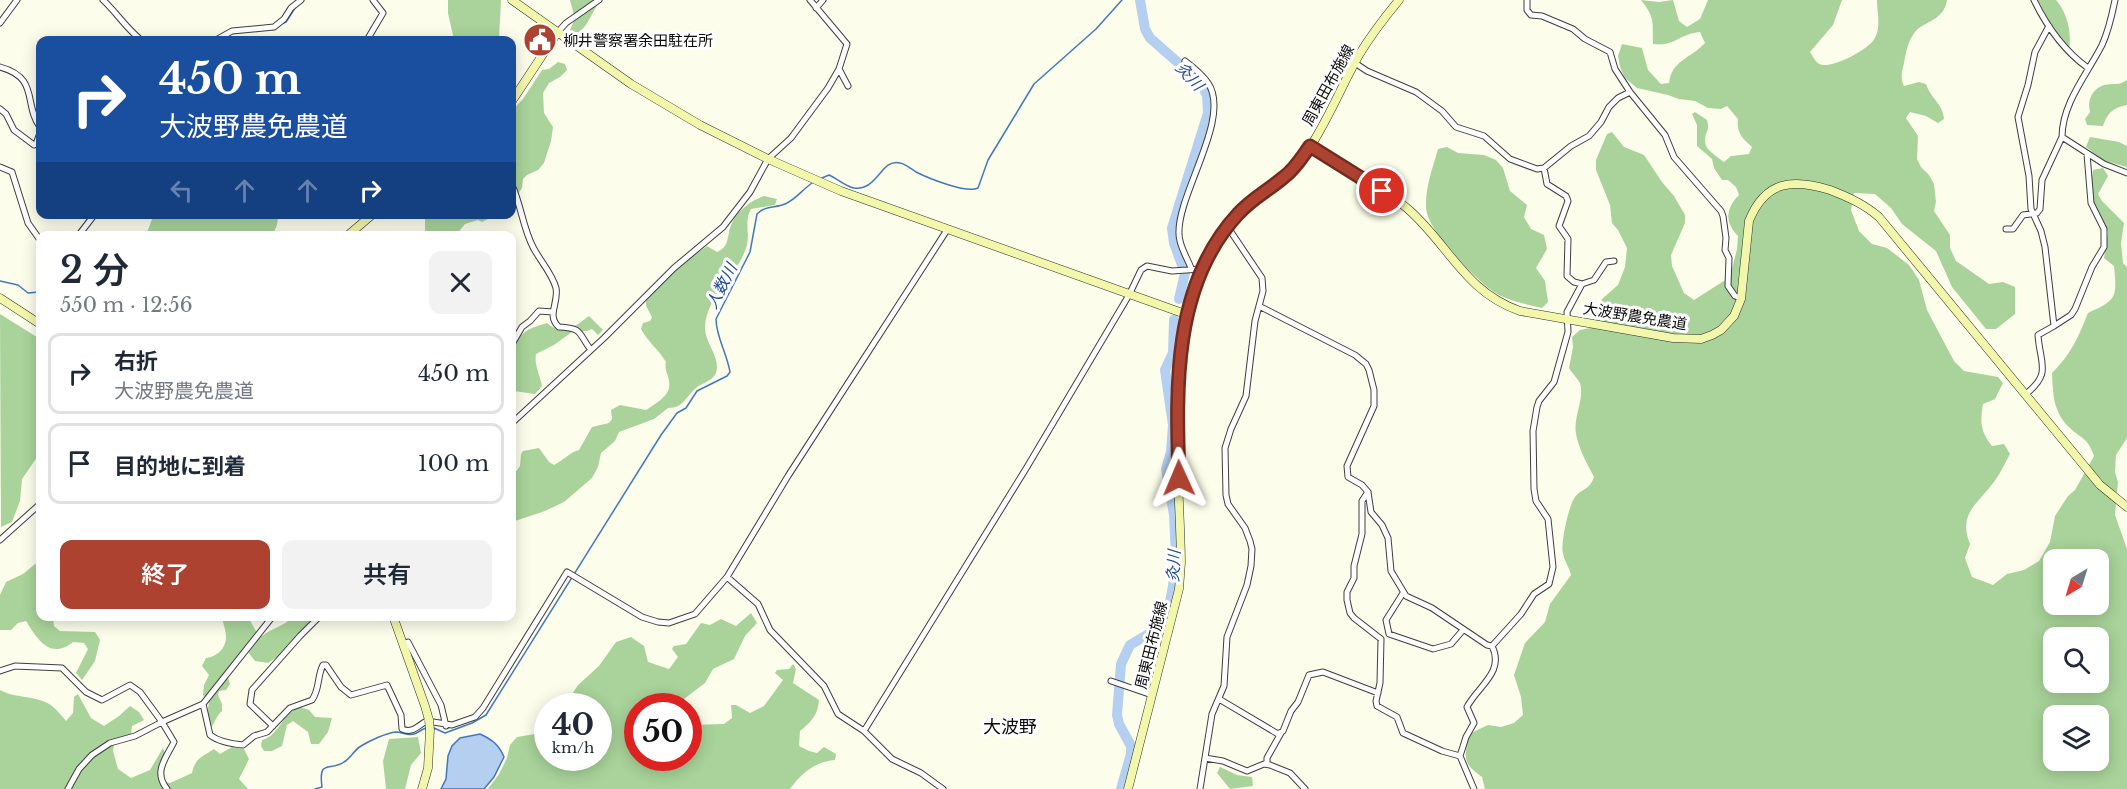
<!DOCTYPE html>
<html lang="ja">
<meta charset="utf-8">
<style>
body{margin:0;font-family:"Libre Baskerville","Noto Sans JP",serif;background:#f2f2f3;color:#1f2937;height:100vh;display:flex;flex-direction:column;font-size:22px;white-space:nowrap}
*{box-sizing:border-box;margin:0}
p{font-size:20px;color:#747a83}
.icon{flex:none;width:33px;height:33px;fill:none;stroke:currentColor;stroke-width:2;stroke-linecap:round;stroke-linejoin:round}
.map{position:relative;flex:1;overflow:hidden}
.details{position:absolute;left:36px;top:231px;width:480px;height:390px;display:flex;flex-direction:column;background:#fff;border-radius:12px;box-shadow:0 3px 15px #0003}
.details>*{flex:none}
.hud{position:absolute;left:36px;top:36px;width:480px;height:183px;border-radius:12px;box-shadow:0 3px 15px #0003;background:#1a4fa0;color:#fff;overflow:hidden}
.needle{width:39px;rotate:218deg}
.tools{position:absolute;left:2043px;top:549px;display:grid;gap:12px}
.tools a{display:grid;place-items:center;width:66px;height:66px;border-radius:12px;background:#fff;box-shadow:0 3px 15px #0003;font-size:30px}
.speed{position:absolute;left:534px;top:693px;display:flex;gap:12px;font-size:30px;font-weight:700;text-align:center}
.speed>*{display:grid;place-content:center;width:78px;height:78px;border-radius:50%;background:#fff;box-shadow:0 3px 15px #0003;line-height:1}
.speed small{font-size:15px;font-weight:400}
.speed .limit{border:9px solid #d22;background:#fff;color:#111}
.pin{position:absolute;display:grid;place-items:center;width:51px;height:51px;color:#fff;margin:-26px;border:3px solid #fff;border-radius:50%;box-shadow:0 2px 6px #0007}
.me{position:absolute;width:66px;margin:-33px;rotate:359deg;stroke-linejoin:round;filter:drop-shadow(0 0 4px #0008)}
.turn{display:flex;align-items:center;gap:21px;height:126px;padding:0 24px;font-size:27px}
.turn .icon{width:78px;height:78px;stroke-width:2.5}
.turn b{display:block;font-size:42px;line-height:51px}
.lanes{display:flex;align-items:center;height:57px;padding:0 24px;background:#0003;justify-content:center;gap:30px;direction:ltr}
.lanes .off{opacity:.35}
.round{display:grid;place-items:center;flex:none;width:63px;height:63px;border-radius:12px;background:#f2f2f3}
.overview{display:flex;align-items:center;justify-content:space-between;height:102px;padding:0 24px}
h1{font-size:36px;font-weight:600;line-height:45px}
.cta{display:flex;gap:12px;margin-top:auto;padding:12px 24px}
.cta a{flex:1;height:69px;border-radius:12px;background:#ae4231;color:#fff;font-size:24px;font-weight:600;line-height:69px;text-align:center}
.cta a+a{background:#f2f2f3;color:#1f2937}
ul{padding:0;list-style:none}
li{display:flex;align-items:center;gap:18px;height:81px;margin:0 12px 9px;padding:0 12px;border:3px solid #e0e1e3;border-radius:12px}
li div{flex:1}
li b{display:block;font-size:22px}
li em{font-style:normal}
.map>svg:first-child{display:block}
.forest{fill:#a9d39a;fill-rule:evenodd}
.water{fill:#b5cff0;stroke:#4377c0;stroke-width:1.5}
.lines{fill:none;stroke-linecap:round;stroke-linejoin:round}
.stream{stroke:#4377c0;stroke-width:1.5}
.river{stroke:#b5cff0;stroke-width:10}
.street-casing{stroke:#3e3e3e;stroke-width:7}
.secondary-casing{stroke:#2d2d2d;stroke-width:9}
.street{stroke:#fff;stroke-width:5}
.secondary{stroke:#f2f7ac;stroke-width:8}
.secondary-bridge-casing{stroke:#2d2d2d;stroke-width:9;stroke-linecap:butt}
.secondary-bridge{stroke:#f2f7ac;stroke-width:8}
.route-casing{stroke:#712b20;stroke-width:15}
.route{stroke:#ae4231;stroke-width:10}
.labels{text-anchor:middle;dominant-baseline:central;stroke-width:6;stroke-linejoin:round;paint-order:stroke}
.poi-label{font-size:15px;fill:#0b0b0b;stroke:#fff;text-anchor:start}
.street-label{font-size:15px;fill:#0b0b0b;stroke:#fff}
.water-label{font-size:16px;font-style:italic;fill:#214b91;stroke:#fff}
.quarter-label{font-size:18px;fill:#0b0b0b;stroke:#fff}
</style>
<div class="map">
<svg width="2127" height="789" viewBox="0 0 2127 789">
<rect width="100%" height="100%" fill="#fdfdec"/>
<!-- forest -->
<path class="forest" d="M448 0H501L499 40H454L448 13Z
M570 0H600L586 25 576 36 570 30 575 19Z
M1641 0 1659 2 1673 0 1679 21 1687 27 1700 19 1708 0H1842L1833 25 1810 52C1814 58 1816 64 1823 65 1836 66 1865 51 1873 41 1882 28 1877 14 1877 0H1947C1944 21 1924 21 1915 32 1908 41 1906 52 1904 63 1902 71 1900 78 1904 86L1919 82 1926 84C1931 99 1943 104 1944 119L1938 123 1926 116 1910 112 1906 118 1918 136 1917 159 1921 167 1929 175 1934 184 1936 202 1934 211 1950 235V248L1956 261 1989 284 2003 282 2015 287V314L1996 329H1986L1952 287 1936 251 1902 224 1891 208 1875 194 1854 193 1851 210 1859 231 1872 244 1887 248 1909 265 1919 280 1927 310 1954 361 1964 371 1998 377 2003 383 1995 399 1983 404C1980 422 1980 431 1992 446L2004 444 2010 454C2005 463 2001 472 1996 479 1980 503 1957 512 1970 544L1965 558 1972 577 1993 585 2007 574 2024 570 2039 561 2050 542 2055 516 2068 496 2075 490 2094 456C2086 435 2083 441 2069 427 2053 412 2053 393 2052 373 2071 354 2078 338 2088 313 2117 300 2117 298 2114 266L2104 258 2108 232 2090 195 2093 170 2103 168 2108 176 2098 194 2102 201 2124 223 2121 243 2123 263 2127 267V438L2116 455 2115 472 2118 482 2115 515 2127 549V789H1485L1482 777C1461 762 1465 757 1469 734L1488 725 1501 727 1514 723 1523 715 1521 697 1514 675 1525 643 1545 622 1550 604 1571 575C1569 566 1564 561 1563 553 1560 545 1569 504 1575 497 1582 488 1589 491 1594 477 1587 463 1579 450 1576 434 1573 416 1585 399 1580 383 1577 378 1572 373 1569 368L1573 347 1572 337 1580 330 1590 328 1602 299 1618 285 1625 267 1627 248 1618 230 1612 223 1610 205 1596 170V160L1607 134 1612 132 1624 147 1644 155 1662 182 1674 196 1685 215V223L1671 255 1672 266 1684 293 1694 300 1730 277 1737 249 1738 236C1724 222 1726 208 1739 195L1736 187 1728 180H1722L1714 168 1712 159 1697 146V125L1692 114 1695 112 1707 120C1710 131 1706 130 1705 139 1704 150 1717 156 1724 162L1731 156 1749 154 1752 147C1743 139 1736 133 1738 119L1727 106 1721 109 1708 108 1695 101 1679 99 1668 95 1637 88 1625 78 1620 67 1618 56 1622 44 1642 48 1648 70 1661 84 1669 83C1672 60 1690 59 1705 43L1700 32C1678 34 1675 47 1653 44 1652 22 1656 19 1641 0ZM2054 560H2098V604H2054ZM2054 638H2098V682H2054ZM2054 716H2098V760H2054Z
M2038 0H2056C2067 12 2072 33 2069 49L2052 27Z
M558 62 565 64 567 70 560 77 549 83 543 93 544 113 553 127 551 141 544 163 538 170 527 175 523 179 522 188 512 203V110L523 99 542 70 549 69Z
M2127 80V105C2113 108 2108 112 2103 126L2087 125 2085 119 2090 112C2087 100 2092 89 2104 85 2113 83 2119 86 2127 80Z
M2090 137 2119 142 2127 146V167L2104 161 2086 147Z
M1447 147 1458 153 1484 155 1496 160 1503 168 1510 191 1527 205 1524 217 1531 229 1544 235 1547 249 1536 268 1545 281 1548 302 1542 308C1526 304 1508 301 1494 292 1475 279 1426 230 1426 207 1425 188 1433 167 1438 149Z
M764 196 777 199 775 205 751 209C744 221 750 233 747 245 739 275 707 294 705 327 704 342 723 360 715 375 710 382 702 383 696 388 685 397 684 408 668 408L654 419 619 432 615 441 601 453 598 467 592 478 564 502 545 511 512 522V477L520 466 521 454 523 451 539 448 549 462 554 465C564 460 570 452 579 450L592 427 609 423 612 419 611 410 620 405 646 410C656 403 672 395 669 381 668 373 664 370 666 362 659 350 648 342 641 329L643 323 650 321 652 317 646 306V299L676 268 707 246 717 252C729 247 727 238 730 228 735 212 750 201 764 196Z
M154 214H278C278 223 277 229 271 235H146Z
M425 215V214L496 215 482 222 478 220 465 224 455 236 425 235Z
M0 314 40 339V453L22 479 20 501 12 522 1 527Z
M589 316 603 330 598 335 592 329 587 331 572 332 554 345 536 354C534 365 540 375 542 386L535 394 514 391 512 393C512 371 506 343 528 330 533 327 541 325 547 323 561 336 575 327 589 316Z
M40 560V616L53 617 54 626 60 631 95 632 100 640 95 661 82 680 76 673 88 649 84 643 73 642C50 660 38 640 26 621L18 623 11 630H0V595L6 582 23 574Z
M751 613 757 623 745 636 734 659 713 669 705 683 680 702 677 706H638V758H688L689 725 724 724 732 718 731 705H736L750 713 764 706 783 680 775 673 777 670 789 669 793 664 796 669 793 683 819 700C818 715 811 722 800 731L799 746 809 751 817 753 824 747 836 754 835 760C814 762 802 773 790 789H488L499 774 507 758 510 745 517 737 547 732 548 758H598V706H572L571 696 578 685 599 666 616 642 631 637 644 646 648 662 669 669 678 657 672 649 674 646 686 644 701 623 710 625 721 619 736 626Z
M222 617H248L256 631 262 636C273 627 283 627 293 617H315L277 657 268 663 255 661 248 652 240 653 226 671 230 684 226 690 219 691 218 695 222 704V711C215 717 215 724 210 728L207 715 209 702 203 695 204 685 209 675 202 666 206 658C216 657 226 649 226 637 226 631 223 623 222 617Z
M0 690C16 699 38 695 52 706 57 710 62 716 66 721L73 713 74 697 78 694 91 718 104 726 119 716 130 706 139 712 144 720 132 726 131 735 115 739 113 751 118 769 131 778 150 770 163 748 165 753 158 770 159 780 170 783 192 773C195 758 202 757 214 749L220 754 232 747 244 749 249 759 239 779 248 789H0Z
M300 707 309 710 315 717 332 718 328 732 319 744H311L308 732 293 721 287 725 282 746 272 751H264L261 746 262 740C280 735 281 714 300 707Z
M418 737 421 753 411 765 405 789H386L383 761 389 739Z
M1220 767 1237 775 1252 777 1253 786 1230 789 1217 773Z"/>
<!-- water -->
<path class="water" d="M480 734C493 740 499 745 504 757L494 777 484 789H441L446 779 448 756 452 746 460 738Z"/>
<g class="lines">
<!-- stream -->
<path class="stream" d="M281 24 286 22 295 8
M822 178 829 175C838 179 845 186 854 188 878 191 881 158 900 163 906 164 911 169 916 172 928 178 967 194 978 188L988 160 1034 84 1096 29 1122 0
M75 236 87 220
M0 281 18 285 28 293 39 292 40 289
M434 728 445 733 472 723 486 715 661 435 677 413 686 408 697 391 727 376 730 372C727 353 716 337 716 319L750 252 757 214C764 206 775 208 785 204 795 200 803 189 812 183
M315 789 322 787C318 758 330 772 344 762 351 758 354 750 361 746 369 741 386 733 396 732 402 732 407 736 414 734 418 733 422 729 426 728"/>
<!-- river -->
<path class="river" d="M1140 0 1145 29 1150 38 1199 81 1207 95 1208 113 1172 228 1174 243 1185 273 1179 299
M1121 789 1131 754V746L1119 724 1117 715 1121 664 1130 645 1164 625 1167 618 1173 586 1176 555 1174 515 1166 469 1171 452 1173 425 1165 370 1173 353 1174 320"/>
<!-- street casing -->
<g class="street-casing">
<path id="street" d="M103 0C117 13 126 28 141 40
M1527 0V10L1531 15 1542 16 1573 29 1585 39 1610 52 1615 69 1630 92 1665 135 1674 157 1721 211 1723 216 1726 238 1725 250 1729 258 1728 286 1735 296 1741 298
M2034 0C2047 27 2063 50 2088 68
M2115 0C2112 15 2109 30 2102 45 2088 73 2062 103 2062 137L2104 164 2127 173
M816 8 823 0
M0 23 17 0
M557 33 566 23 599 0
M216 40 232 31 274 27 284 19 291 8 301 0
M367 40 383 13 373 0
M1185 61C1193 67 1202 74 1208 83 1232 118 1177 194 1179 234 1179 246 1187 257 1191 268
M1355 63 1367 71 1416 92 1442 111 1456 127 1484 136 1510 159 1537 169 1544 168 1571 146 1589 136 1601 122 1609 107 1618 98 1630 92
M0 67C40 78 23 104 40 127
M839 69 848 86
M0 109 6 114 14 130 34 145 36 144 40 133
M0 167 12 172 28 223 40 240
M512 185C521 205 523 228 533 247 540 261 552 273 556 288 559 303 546 316 559 327 584 328 578 334 591 350
M2006 229H2013L2023 215 2037 213 2040 209 2042 180 2062 137
M78 236 95 214
M1582 284 1594 280 1606 262 1614 261
M1259 306 1355 355 1366 364 1369 370 1374 390V406L1347 466 1348 477 1362 485 1368 492 1371 512 1382 525 1388 538 1391 571 1406 596 1432 608 1487 645 1492 646 1521 614 1534 594 1549 584 1553 567 1548 519 1536 501 1534 489 1533 431 1537 407 1539 401 1554 382 1568 332 1567 312 1582 284 1574 282 1567 276 1568 239 1559 226 1568 201 1566 196 1547 184 1544 168
M2054 326 2071 315 2075 309 2092 267 2104 247V229L2091 203 2087 154
M512 344 522 327 530 321 539 311 553 312
M2026 394C2052 373 2040 364 2038 335L2054 326 2045 247 2041 231 2031 209 2029 176 2018 117 2028 85 2035 52 2049 26
M512 423 604 338 674 268 723 227 750 192 768 159 791 138 828 88 839 69 847 44 810 0
M1368 492 1362 501V534L1354 566V578L1347 592V600L1350 613 1354 618 1381 639 1380 683 1376 701 1377 706 1397 717 1403 733 1442 751 1460 756
M0 540 40 504
M727 577 758 604 770 630 824 686 838 714 864 731 892 759 921 773 943 789
M1403 593 1386 620 1389 634 1433 649 1451 644 1463 630
M403 644 408 642 441 705 446 726
M0 671 15 666 62 668 86 692 102 700 130 685 140 692 162 722 135 736 110 743 92 755 79 769 68 789
M1111 681 1152 695
M1219 699 1278 734 1283 731 1291 711 1298 702 1309 675 1323 672 1378 693
M203 704 210 735C219 742 232 744 243 745L254 736 267 732 290 708 312 700C320 689 317 676 323 665H326L341 687 351 695 387 685 401 715 402 729C413 734 418 725 427 721L452 725 475 717 483 708 567 572 642 617 658 622 669 623 695 614 727 577 788 476 947 230
M273 726 250 704 252 690 300 636 320 616
M864 731 1027 467 1129 295 1141 270 1147 266 1172 271 1201 269
M1205 758 1223 761 1247 771 1264 764 1270 765 1290 773 1305 789
M1267 764V758L1281 733
M167 789C153 772 166 758 174 742L162 722 203 704 273 616
M1200 789 1212 714 1224 686 1227 637 1247 585 1251 566 1252 549 1250 541 1245 528 1228 504 1226 495 1225 448 1231 429 1246 396 1255 321 1263 291 1262 278 1227 226
M1474 789 1460 756 1466 737 1474 723 1467 707C1478 686 1505 672 1492 646"/>
</g>
<!-- secondary casing -->
<g class="secondary-casing">
<path id="secondary" d="M512 0 631 84 700 125 768 159 841 191 1188 315
M512 101 557 33
M1310 146C1343 166 1379 185 1408 209 1449 245 1465 292 1520 311L1673 338 1701 339 1712 335 1721 330 1734 316 1741 299 1749 221C1765 181 1792 178 1830 190 1848 197 1864 204 1879 217L2100 485 2127 507
M347 236 373 214
M0 298 40 324
M393 616 425 706 429 720
M422 789 428 768 430 730
M1128 789 1179 589 1181 563C1180 458 1158 328 1221 236 1245 200 1286 183 1310 147 1329 118 1342 85 1359 55 1371 35 1385 17 1399 0"/>
</g>
<!-- street -->
<use href="#street" class="street"/>
<!-- secondary -->
<use href="#secondary" class="secondary"/>
<!-- secondary-bridge casing -->
<g class="secondary-bridge-casing">
<path id="secondary-bridge" d="M429 720 430 730"/>
</g>
<!-- secondary-bridge -->
<use href="#secondary-bridge" class="secondary-bridge"/>
</g>
<g class="lines">
<!-- route casing -->
<g class="route-casing">
<path id="route" d="M1179 478C1176 389 1172 285 1238 214 1251 199 1269 190 1284 177 1295 169 1302 157 1310 146L1382 191"/>
</g>
<!-- route -->
<use href="#route" class="route"/>
</g>
<!-- icons -->
<defs>
<g id="civic-disc" transform="scale(1.725)"><circle r="9.5" fill="#ae4231" stroke="#fff"/><path d="M-.6-6.5H3V-4.5H.6V-3L4-1V1h2V6H-6V1h2V-1L-.6-3ZM-1.2 2.5V6h2.4V2.5Z" fill="#fff"/></g>
</defs>
<g fill-rule="evenodd">
<use href="#civic-disc" x="540" y="40"/>
</g>
<g class="labels">
<!-- poi labels -->
<g class="poi-label">
<text x="563" y="40">柳井警察署余田駐在所</text>
</g>
<!-- street labels -->
<g class="street-label">
<text transform="translate(1328 85) rotate(-61)">周東田布施線</text>
<text transform="translate(1635 316) rotate(9)">大波野農免農道</text>
<text transform="translate(1151 645) rotate(-76)">周東田布施線</text>
</g>
<!-- water labels -->
<g class="water-label">
<text transform="translate(1190 76) rotate(47)">灸川</text>
<text transform="translate(721 286) rotate(-63)">人数川</text>
<text transform="translate(1173 566) rotate(-87)">灸川</text>
</g>
<!-- quarter labels -->
<g class="quarter-label">
<text x="1010" y="727">大波野</text>
</g>
</g>
</svg>
<div class="tools">
<a><svg class="needle" viewBox="-14 -14 28 28"><path d="M0-13l5 13h-10z" fill="#e53935"/><path d="M0 13l5-13h-10z" fill="#747a83"/></svg></a>
<a><svg class="icon" aria-label="search" viewBox="0 0 24 24"><circle cx="10" cy="10" r="6"/><path d="M15 15l6 6"/></svg></a>
<a><svg class="icon" aria-label="layers" viewBox="0 0 24 24"><path d="M12 4l9 5-9 5-9-5zM3 14l9 5 9-5"/></svg></a>
</div>
<div class="speed"><div>40<small>km/h</small></div><div class="limit">50</div></div>
<div class="pin" style="left:1382px;top:191px;background:#d93025"><svg class="icon" aria-label="arrive" viewBox="0 0 24 24"><path d="M6 21V4h12l-3 4 3 4H6"/></svg></div>
<svg class="me" style="left:1179px;top:478px" viewBox="-20 -20 40 40"><path d="M0-17L14 15 0 8-14 15z" fill="#ae4231" stroke="#fff" stroke-width="4"/></svg>
<div class="hud">
<div class="turn"><svg class="icon" aria-label="right" viewBox="0 0 24 24"><path d="M7 20v-9h11M14 6l5 5-5 5"/></svg><div><b>450 m</b>大波野農免農道</div></div>
<div class="lanes"><svg class="icon off" aria-label="left" viewBox="0 0 24 24"><path d="M17 20v-9H6M10 6l-5 5 5 5"/></svg><svg class="icon off" aria-label="ahead" viewBox="0 0 24 24"><path d="M12 20V5M6 11l6-6 6 6"/></svg><svg class="icon off" aria-label="ahead" viewBox="0 0 24 24"><path d="M12 20V5M6 11l6-6 6 6"/></svg><svg class="icon" aria-label="right" viewBox="0 0 24 24"><path d="M7 20v-9h11M14 6l5 5-5 5"/></svg></div>
</div>
<section class="details">
<div class="overview"><div><h1>2 分</h1><p>550 m · 12:56</p></div><a class="round"><svg class="icon" aria-label="close" viewBox="0 0 24 24"><path d="M6 6l12 12M18 6L6 18"/></svg></a></div>
<ul>
<li><svg class="icon" aria-label="right" viewBox="0 0 24 24"><path d="M7 20v-9h11M14 6l5 5-5 5"/></svg><div><b>右折</b><p>大波野農免農道</p></div><em>450 m</em></li>
<li><svg class="icon" aria-label="arrive" viewBox="0 0 24 24"><path d="M6 21V4h12l-3 4 3 4H6"/></svg><div><b>目的地に到着</b></div><em>100 m</em></li>
</ul>
<div class="cta"><a>終了</a><a>共有</a></div>
</section>
</div>
